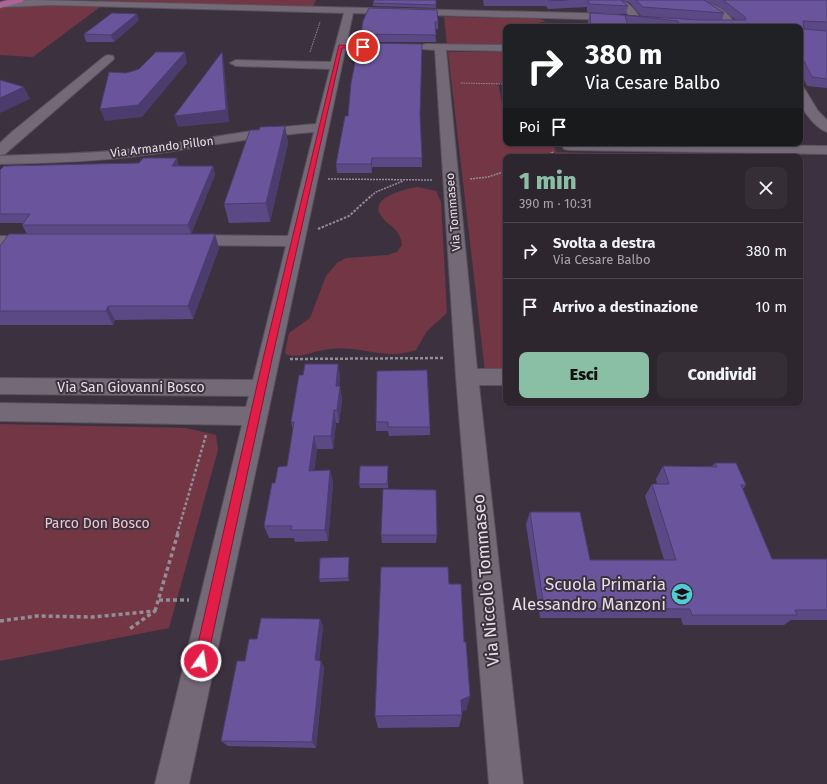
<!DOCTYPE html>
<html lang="it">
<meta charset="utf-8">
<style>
body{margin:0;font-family:"Fira Sans",sans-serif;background:#352e37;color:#f1f3f6;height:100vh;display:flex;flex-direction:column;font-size:15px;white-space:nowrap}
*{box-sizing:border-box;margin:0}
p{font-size:13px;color:#a7a5aa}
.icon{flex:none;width:22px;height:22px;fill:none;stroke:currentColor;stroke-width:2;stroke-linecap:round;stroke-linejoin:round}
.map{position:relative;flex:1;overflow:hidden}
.side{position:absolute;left:503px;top:154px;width:300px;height:252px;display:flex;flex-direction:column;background:#2d262f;border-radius:8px;box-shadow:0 1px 3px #0004,0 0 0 1px #48434b}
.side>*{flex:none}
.banner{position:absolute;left:503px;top:24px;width:300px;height:122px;border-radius:8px;box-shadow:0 1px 3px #0004,0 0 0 1px #48434b;background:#202124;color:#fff;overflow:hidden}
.pin{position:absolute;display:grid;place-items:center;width:34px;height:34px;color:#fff;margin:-17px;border:2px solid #fff;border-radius:50%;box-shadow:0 1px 4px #0007}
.me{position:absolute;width:44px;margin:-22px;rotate:13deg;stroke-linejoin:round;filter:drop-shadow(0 0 3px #0008)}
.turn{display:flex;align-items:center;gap:14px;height:84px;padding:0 16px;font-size:18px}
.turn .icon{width:52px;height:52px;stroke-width:2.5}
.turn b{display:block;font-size:28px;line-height:34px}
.then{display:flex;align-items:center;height:38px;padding:0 16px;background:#0003;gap:8px;font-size:15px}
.round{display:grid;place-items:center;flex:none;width:42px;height:42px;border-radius:8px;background:#352e37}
.head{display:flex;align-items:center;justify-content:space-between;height:68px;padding:0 16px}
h1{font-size:24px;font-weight:800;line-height:30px;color:#8abfa5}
.action{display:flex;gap:8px;margin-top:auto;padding:8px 16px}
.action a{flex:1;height:46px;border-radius:8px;background:#8abfa5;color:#111;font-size:16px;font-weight:800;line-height:46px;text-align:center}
.action a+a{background:#352e37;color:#f1f3f6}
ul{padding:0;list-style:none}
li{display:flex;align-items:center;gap:12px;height:56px;padding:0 16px;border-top:1px solid #48434b}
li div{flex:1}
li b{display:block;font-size:15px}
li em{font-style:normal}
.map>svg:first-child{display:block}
.green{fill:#723645}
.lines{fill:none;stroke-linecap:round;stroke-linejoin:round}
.minor-casing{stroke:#59515b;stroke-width:2}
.major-casing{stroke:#59515b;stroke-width:2}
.path-far4{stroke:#948c96;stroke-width:1;stroke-dasharray:1.5 1;stroke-linecap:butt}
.path-far3{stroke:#948c96;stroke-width:1.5;stroke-dasharray:2 1;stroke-linecap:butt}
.path-far2{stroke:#948c96;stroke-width:2;stroke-dasharray:2.5 1.5;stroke-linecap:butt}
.path-far1{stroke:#948c96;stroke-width:2.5;stroke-dasharray:3 2;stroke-linecap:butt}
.path{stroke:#948c96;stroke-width:3.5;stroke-dasharray:4 3;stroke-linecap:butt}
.minor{fill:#746977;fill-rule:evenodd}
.major{fill:#ab6494;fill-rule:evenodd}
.wall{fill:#5b4986;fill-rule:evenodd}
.shaded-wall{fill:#4a3c6d}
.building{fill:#6a559c;stroke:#4a3c6d}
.route{fill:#e11d48;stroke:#92132f}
.labels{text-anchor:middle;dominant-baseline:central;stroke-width:4;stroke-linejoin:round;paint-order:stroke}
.far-street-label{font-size:12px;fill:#e5dee6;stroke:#3c323f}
.street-label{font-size:14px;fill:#e5dee6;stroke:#3c323f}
.park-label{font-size:14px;fill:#f5c5cd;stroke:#3c323f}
.near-street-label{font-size:17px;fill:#e5dee6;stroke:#3c323f}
.near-poi-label{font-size:17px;fill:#e5dee6;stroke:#3c323f;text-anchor:end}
</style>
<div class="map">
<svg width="827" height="784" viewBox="0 0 827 784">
<rect width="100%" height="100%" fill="#3c323f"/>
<!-- green -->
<path class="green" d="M82 0H316L313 7Z
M35 5 100 7 33 57 0 55V8Z
M444 17 529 18 541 19 546 22H540L542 27H506V46L447 45Z
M448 52H506V83H498L503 108 506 109V143H553L556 152 592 153 594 157H506V372H485Z
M418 187 436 191 441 202 447 313 427 331 416 350C384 361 360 345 329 349 314 351 302 358 287 355L285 352 289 333 310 318 326 276 337 263 346 258 388 255 397 252 402 245C400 226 387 227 380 214 370 197 408 188 418 187Z
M0 424 186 428 216 435 218 450 169 628 0 661Z"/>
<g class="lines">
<!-- minor casing -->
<g class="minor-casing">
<path id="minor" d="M34 0 618 14 623 17 618 20 353 13 189 784H155L242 425 0 421V403L246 407 249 396 0 394V378L253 380 286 246 187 245 181 244 179 240 181 236 187 235 288 236 314 132C252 136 192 150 130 157 87 162 44 163 0 164V156C44 154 88 154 131 149 193 142 254 128 316 124L330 69 236 66 230 63 236 60 331 62 344 13 51 5 5 7 0 4 5 1Z
M613 0C628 0 633 7 641 19L639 21H633L627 13Z
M692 0C709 0 729 10 736 26L727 27 719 17Z
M426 44 506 45V51L446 50 477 369H506V385H479L523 784H489L456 377 435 50 422 49 421 47 422 45Z
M109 55 113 56 114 58 113 60 5 154 0 155V143L13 131 105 56Z
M800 87 804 88 818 111 827 120V132C817 129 802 111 800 101 799 97 800 92 800 87Z
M561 143 827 146V154L569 150 564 149Z
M0 236 41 237 43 241 41 245 0 246Z"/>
</g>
<!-- major casing -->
<g class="major-casing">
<path id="major" d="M8 0H24L22 2 0 8V2Z"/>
</g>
<!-- path-far4 -->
<path class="path-far4" d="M310 52 320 22
M461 83 506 84"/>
<!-- path-far3 -->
<path class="path-far3" d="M540 157 554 152
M328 179 433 180
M470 179 488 177 506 171
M371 196 376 192 403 181"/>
<!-- path-far2 -->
<path class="path-far2" d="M318 229 349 216 372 195"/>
<!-- path-far1 -->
<path class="path-far1" d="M290 359 445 358
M177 534 206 435"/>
<!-- path -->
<path class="path" d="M159 600H189
M155 611 178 533
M0 621 37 616 93 617 155 611 128 630"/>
<!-- minor -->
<use href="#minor" class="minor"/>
<!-- major -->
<use href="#major" class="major"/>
</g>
<!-- wall -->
<path class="wall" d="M483 0H827V88L807 86 800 71V27H657L627 24 628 27H588V21L590 13 705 20 641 16 630 3 622 0 628 6 626 14 587 12V7L548 9 546 6H484ZM708 2 716 5 736 20H722L724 13Z
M373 3 436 5V8L373 6Z
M437 10 438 22V29H435L436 42H361V34Z
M139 20 114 42H86L84 34Z
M420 118 422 167H372V173H337L336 164Z
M285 126 288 143 270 222 229 223 224 204 259 130Z
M179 166H213L215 175 191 234 219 248 193 319 115 320 113 325H0V246L27 234 22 225 24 223H0V170Z
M338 364 340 377 339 386H340L342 400 339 423H336L333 449H317L314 471 330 470 333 483 328 541 295 542 294 538H269L264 526 275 483 287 466 293 430 291 422 303 375Z
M377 371 430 427V435L389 436 388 431H376V422Z
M715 463 746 485 743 489 772 559H827V620H791L784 625H683L681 618H540L526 524 530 512 590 560H664L645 496 652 484H657L656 479 663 466H712Z
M388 466V488H360L359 484Z
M381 535H437L436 543H382Z
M349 561V581L320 582 319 579Z
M449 584 464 642 470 696 466 710 462 711V715L459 727 378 728 375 716Z
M320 619 323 627 319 661H321L324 668 316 748 228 746 221 741 245 661 257 639Z"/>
<!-- shaded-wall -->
<path class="shaded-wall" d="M137 14 139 20 114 42 111 35Z
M185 52 187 63 142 117 105 121 100 109Z
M222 52 224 63 229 122 178 127 174 116Z
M24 87 30 99 0 113V98Z
M285 126 288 143 270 222 266 203Z
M177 158 179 167 172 166Z
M372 158V173L371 164Z
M213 166 215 175 191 234 188 225Z
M215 234 219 248 193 319 188 306Z
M108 306 115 320 113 325 106 311Z
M338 364 340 377 338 400 336 386Z
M340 386 342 400 339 423 337 410Z
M334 410 336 423 333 449 331 436Z
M314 436 317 449 312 483 309 471Z
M330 470 333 483 328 541 325 530Z
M349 557V581L348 578Z
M320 619 323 627 318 668 315 660Z
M321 661 324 668 316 748 312 742Z
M470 696 466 710 458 713 461 700Z"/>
<!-- building -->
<path class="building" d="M374 0H436V5L373 3Z
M548 0H567L549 1Z
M588 0H621L628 6 589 4Z
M636 0H704L724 13 643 7Z
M723 0H827V22L803 21 804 29 827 31V79L812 77 800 53V27H736L726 26 727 27H681L678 21 625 15 628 27H591L590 13 699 20H746L745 17Z
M369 8 437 10 438 22H435L436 35 361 34 363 21Z
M112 13 137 14 111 35 84 34Z
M359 43 422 44 420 115 422 158H372L371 164H336L345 116H348L351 83Z
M156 52H185L138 105 100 109 109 72 126 73 139 69Z
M222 52 226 110 174 116Z
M0 80 24 87 0 98Z
M285 126 266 203 224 204 250 130H259L260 127Z
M143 158H177L172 166H213L188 225H22L30 214H0V170L4 166 139 163Z
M9 234H215L188 306H108L106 311H0V246Z
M305 364H338L336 386H340L337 410H334L331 436H314L309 471 330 470 325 530H291L292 526H264L272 483H275L278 467 287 466 294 422H291L299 375H303Z
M427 370 430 427H388V422H376L377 371Z
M715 463H736L746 485H741L772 559H827V610H795L797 615H692L690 609 544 608 530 512H580L590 560H676L652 484H669L663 466 717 467Z
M360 466H388L387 484H359Z
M383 489 436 490 437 535H381Z
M349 557 348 578 319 579 320 558Z
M381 567H448L449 584H461L464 642H466L470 696 461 700 462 715 375 716Z
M261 618 320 619 315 660 321 661 312 742 221 741 237 661H245L249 639H257Z"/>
<!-- route -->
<path class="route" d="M339 45 366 47 342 48 272 359 207 661 205 665 201 667 196 665 194 661 263 359Z"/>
<!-- icons -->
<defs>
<g id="school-disc" transform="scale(1.15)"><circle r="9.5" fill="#51ccd5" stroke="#3c323f"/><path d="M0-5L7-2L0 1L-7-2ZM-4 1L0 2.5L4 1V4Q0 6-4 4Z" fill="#111"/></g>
</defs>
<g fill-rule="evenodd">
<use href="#school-disc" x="682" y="594"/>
</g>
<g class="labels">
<!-- far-street labels -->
<g class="far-street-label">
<text transform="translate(162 147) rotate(-7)">Via Armando Pillon</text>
<text transform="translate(453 212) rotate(-95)">Via Tommaseo</text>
</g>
<!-- street labels -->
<g class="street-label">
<text x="131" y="387">Via San Giovanni Bosco</text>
</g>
<!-- park labels -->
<g class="park-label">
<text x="97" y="523">Parco Don Bosco</text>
</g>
<!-- near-street labels -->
<g class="near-street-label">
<text transform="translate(486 580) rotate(-95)">Via Niccolò Tommaseo</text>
</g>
<!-- near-poi labels -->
<g class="near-poi-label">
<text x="666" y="584">Scuola Primaria<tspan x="666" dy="20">Alessandro Manzoni</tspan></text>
</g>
</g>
</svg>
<div class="pin" style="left:363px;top:47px;background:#d93025"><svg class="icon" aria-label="arrive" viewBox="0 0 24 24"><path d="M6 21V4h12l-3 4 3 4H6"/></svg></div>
<svg class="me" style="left:201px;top:661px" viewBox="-20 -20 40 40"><circle r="17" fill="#e11d48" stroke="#fff" stroke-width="3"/><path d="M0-11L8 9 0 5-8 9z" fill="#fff"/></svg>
<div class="banner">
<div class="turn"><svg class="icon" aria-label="right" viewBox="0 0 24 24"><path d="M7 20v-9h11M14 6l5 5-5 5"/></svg><div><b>380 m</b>Via Cesare Balbo</div></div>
<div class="then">Poi<svg class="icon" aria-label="arrive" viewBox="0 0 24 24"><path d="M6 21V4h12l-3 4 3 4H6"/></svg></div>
</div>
<section class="side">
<div class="head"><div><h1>1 min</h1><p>390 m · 10:31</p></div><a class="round"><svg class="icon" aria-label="close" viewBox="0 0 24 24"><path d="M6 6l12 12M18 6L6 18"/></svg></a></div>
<ul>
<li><svg class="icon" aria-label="right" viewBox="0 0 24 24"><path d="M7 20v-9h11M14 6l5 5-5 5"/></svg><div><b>Svolta a destra</b><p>Via Cesare Balbo</p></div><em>380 m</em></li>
<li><svg class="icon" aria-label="arrive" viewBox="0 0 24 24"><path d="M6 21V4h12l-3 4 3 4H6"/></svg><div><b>Arrivo a destinazione</b></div><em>10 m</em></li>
</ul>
<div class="action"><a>Esci</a><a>Condividi</a></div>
</section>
</div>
